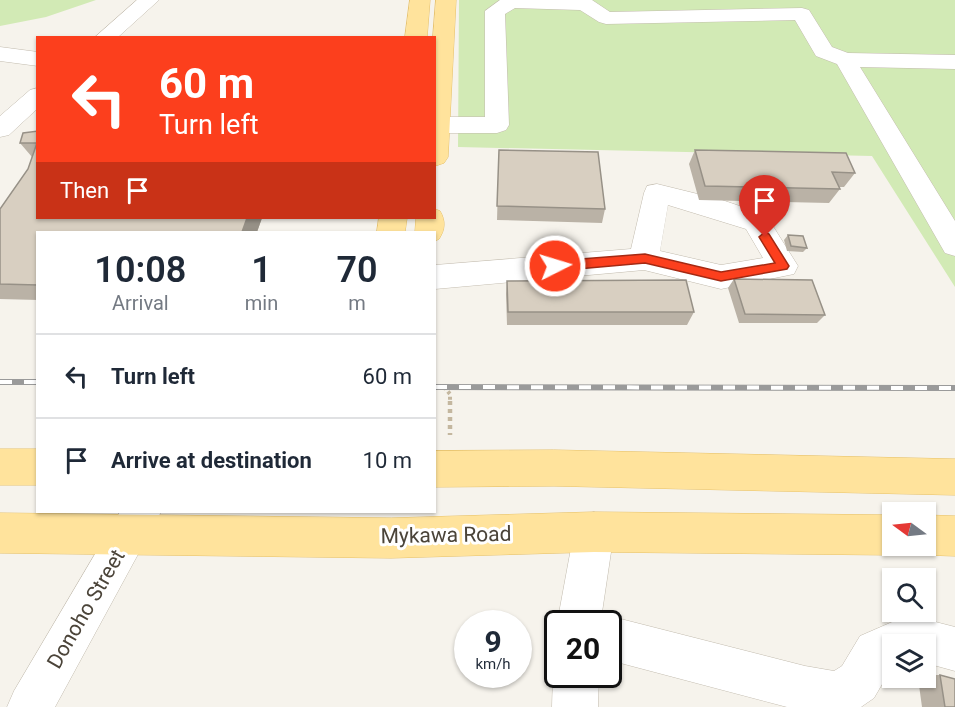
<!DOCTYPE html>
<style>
body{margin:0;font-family:Roboto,sans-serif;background:#f2f2f3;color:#1f2937;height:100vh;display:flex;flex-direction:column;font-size:22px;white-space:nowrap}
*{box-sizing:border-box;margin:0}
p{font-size:20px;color:#747a83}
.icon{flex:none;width:33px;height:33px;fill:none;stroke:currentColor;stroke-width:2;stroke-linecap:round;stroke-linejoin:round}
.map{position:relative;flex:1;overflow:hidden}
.side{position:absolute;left:36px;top:231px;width:400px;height:282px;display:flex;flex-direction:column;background:#fff;border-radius:0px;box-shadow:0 2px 4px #0004}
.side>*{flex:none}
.guide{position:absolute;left:36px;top:36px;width:400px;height:183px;border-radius:0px;box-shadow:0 2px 4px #0004;background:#fc3f1d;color:#fff;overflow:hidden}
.needle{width:39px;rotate:285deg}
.buttons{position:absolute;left:882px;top:502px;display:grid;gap:12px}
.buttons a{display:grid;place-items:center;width:54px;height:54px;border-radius:0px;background:#fff;box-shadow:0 2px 4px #0004;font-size:30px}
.speed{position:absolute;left:454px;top:610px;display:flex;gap:12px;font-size:30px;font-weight:700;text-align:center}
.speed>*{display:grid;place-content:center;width:78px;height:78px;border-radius:50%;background:#fff;box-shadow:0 2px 4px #0004;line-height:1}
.speed small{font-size:15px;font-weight:400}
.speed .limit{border:3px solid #111;border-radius:9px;background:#fff;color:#111}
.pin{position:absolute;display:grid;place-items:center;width:51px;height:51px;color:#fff;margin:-62px -26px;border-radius:50% 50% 50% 0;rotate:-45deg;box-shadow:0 0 6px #0007}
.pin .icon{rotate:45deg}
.me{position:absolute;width:66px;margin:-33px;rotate:85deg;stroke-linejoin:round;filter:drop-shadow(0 0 4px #0008)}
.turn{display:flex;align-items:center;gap:21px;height:126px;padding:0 24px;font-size:27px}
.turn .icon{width:78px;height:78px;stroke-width:2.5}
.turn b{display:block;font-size:42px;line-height:51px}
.then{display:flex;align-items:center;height:57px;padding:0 24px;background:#0003;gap:12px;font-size:22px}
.eta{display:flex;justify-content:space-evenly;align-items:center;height:102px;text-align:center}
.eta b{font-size:36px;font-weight:600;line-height:42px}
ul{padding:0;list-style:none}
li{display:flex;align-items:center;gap:18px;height:84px;padding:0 24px;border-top:2px solid #e0e1e3}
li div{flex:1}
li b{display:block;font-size:22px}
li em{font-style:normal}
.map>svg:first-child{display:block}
.green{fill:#d2eab5}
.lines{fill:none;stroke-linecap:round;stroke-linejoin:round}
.minor-casing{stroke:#c2bbae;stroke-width:1}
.major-casing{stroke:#e6c16a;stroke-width:1}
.path-far1{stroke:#c4b79f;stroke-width:4;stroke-dasharray:3 3;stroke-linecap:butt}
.path{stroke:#c4b79f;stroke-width:4.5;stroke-dasharray:4 4;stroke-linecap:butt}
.minor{fill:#fff;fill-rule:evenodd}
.major{fill:#ffe39c;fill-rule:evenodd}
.rail-casing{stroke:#9a9a9a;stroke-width:6}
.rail{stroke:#fff;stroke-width:4;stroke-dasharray:12;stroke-linecap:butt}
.wall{fill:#bab2a6}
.shaded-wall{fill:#979187}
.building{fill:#d8cfc1;stroke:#979187;stroke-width:1.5}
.route{fill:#fc3f1d;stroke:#a42913;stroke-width:1.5}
.labels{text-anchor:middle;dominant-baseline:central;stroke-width:6;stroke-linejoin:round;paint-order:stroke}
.near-street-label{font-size:21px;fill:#4b4439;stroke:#fff}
</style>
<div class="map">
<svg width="955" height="707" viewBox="0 0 955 707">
<rect width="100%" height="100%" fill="#f6f3ec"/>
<!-- green -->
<path class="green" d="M0 0H96L46 17 0 26Z
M459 0H955V287L872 156 458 147Z"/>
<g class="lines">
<!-- minor casing -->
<g class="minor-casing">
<path id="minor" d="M137 0H159L117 38H94Z
M500 0H592L610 12 802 8 809 10 832 47 848 53 955 55V69L860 67 955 221V256L945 253 837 64 816 56 795 20 606 24 599 22 580 10 515 8 505 14 509 125 506 130 497 133H435V117H485V11Z
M0 47 38 52V66L0 61Z
M38 88V108L9 135 0 137V116L30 90Z
M657 184 722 200 766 215 798 266 794 274 721 289 644 270 435 289V265L631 249 644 193 647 186ZM668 205 746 229 763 258 721 265 660 251Z
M120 512H161L55 707H7L14 691Z
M594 512 608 518 614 532 601 619 609 616 805 666 834 671 842 666 860 636 899 619H924L955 627V671L926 663V645H892V667L874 698 861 707H787L609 660V624H557L574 532 580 518Z
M558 664V675H599L598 707H552L553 675Z"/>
</g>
<!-- major casing -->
<g class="major-casing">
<path id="major" d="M410 0H430L427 38H405Z
M436 0H456L448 157 444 163 435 166V38H433Z
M435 209 440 211C446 221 445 230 439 239L435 241V232H415L416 218H435Z
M379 218H407L405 232H377Z
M0 449H38V485H0Z
M554 450 955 459V495L554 486 435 487V451Z
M594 512 892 515V546H907L906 549 892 555 594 552 391 558 0 553V513L391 518Z
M926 515 955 516V556L926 555 912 549 911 546H926Z"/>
</g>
<!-- path-far1 -->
<path class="path-far1" d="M444 387 450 394V403"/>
<!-- path -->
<path class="path" d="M450 401V435"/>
<!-- minor -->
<use href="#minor" class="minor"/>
<!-- major -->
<use href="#major" class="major"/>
<!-- rail casing -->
<g class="rail-casing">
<path id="rail" d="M0 382H38
M435 387 955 388"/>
</g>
<!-- rail -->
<use href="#rail" class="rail"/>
</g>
<!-- wall -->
<path class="wall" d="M38 131V218H262L257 232H38V300L0 299V209L28 169 32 157 20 143Z
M499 150 605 209 602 223 497 220Z
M695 150 855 173 844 187H839L840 189 829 203 699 200 689 164Z
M788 235 807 248 803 252 787 251 784 240Z
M734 279 825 315 817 323H739L728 288Z
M507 281 694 312 687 325H507L506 294Z
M926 675H940L955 707H922L918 678H926Z"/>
<!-- shaded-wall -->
<path class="shaded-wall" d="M247 218H262L257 232H242Z"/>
<!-- building -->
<path class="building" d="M38 131V218H247L242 232H38V285L0 284V209L28 169 37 143H20L23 133Z
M499 150 598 152 605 209 497 206Z
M695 150 846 153 855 173 832 172 840 189 705 186Z
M788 235 803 236 807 248 791 246Z
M734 279 812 280 825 315 745 314Z
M686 280 694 312H508L507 281Z
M940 675 955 679V707H945Z"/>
<!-- route -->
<path class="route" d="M765 232 769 234 789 266 787 269 721 281 645 263 555 271 549 266 555 261 645 254 721 272 775 263 759 237Z"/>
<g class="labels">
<!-- near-street labels -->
<g class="near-street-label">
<text transform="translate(446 535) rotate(-1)">Mykawa Road</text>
<text transform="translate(86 609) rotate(-60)">Donoho Street</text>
</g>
</g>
</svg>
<div class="buttons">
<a><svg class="needle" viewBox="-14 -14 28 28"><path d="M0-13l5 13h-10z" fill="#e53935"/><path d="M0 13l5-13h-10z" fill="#747a83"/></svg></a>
<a><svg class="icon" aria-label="search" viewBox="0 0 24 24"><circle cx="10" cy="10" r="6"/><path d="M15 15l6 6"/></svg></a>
<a><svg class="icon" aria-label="layers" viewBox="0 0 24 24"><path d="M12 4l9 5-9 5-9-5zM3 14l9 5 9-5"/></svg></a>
</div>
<div class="speed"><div>9<small>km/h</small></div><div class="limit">20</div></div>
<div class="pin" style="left:765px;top:237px;background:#d93025"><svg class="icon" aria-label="arrive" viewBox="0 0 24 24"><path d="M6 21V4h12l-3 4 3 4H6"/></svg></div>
<svg class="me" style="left:555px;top:266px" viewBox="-20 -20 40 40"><circle r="17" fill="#fc3f1d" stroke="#fff" stroke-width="3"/><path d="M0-11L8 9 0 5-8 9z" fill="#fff"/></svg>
<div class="guide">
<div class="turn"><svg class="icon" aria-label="left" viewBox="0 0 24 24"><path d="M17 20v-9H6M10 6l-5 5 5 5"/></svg><div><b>60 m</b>Turn left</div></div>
<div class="then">Then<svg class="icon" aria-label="arrive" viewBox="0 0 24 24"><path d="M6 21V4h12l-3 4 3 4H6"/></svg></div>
</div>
<section class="side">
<div class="eta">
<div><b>10:08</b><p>Arrival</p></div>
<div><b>1</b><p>min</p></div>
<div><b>70</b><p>m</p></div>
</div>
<ul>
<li><svg class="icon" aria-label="left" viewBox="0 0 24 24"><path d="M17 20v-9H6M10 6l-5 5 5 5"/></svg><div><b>Turn left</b></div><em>60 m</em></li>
<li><svg class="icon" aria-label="arrive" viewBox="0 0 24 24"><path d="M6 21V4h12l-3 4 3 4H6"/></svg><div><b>Arrive at destination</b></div><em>10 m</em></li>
</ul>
</section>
</div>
